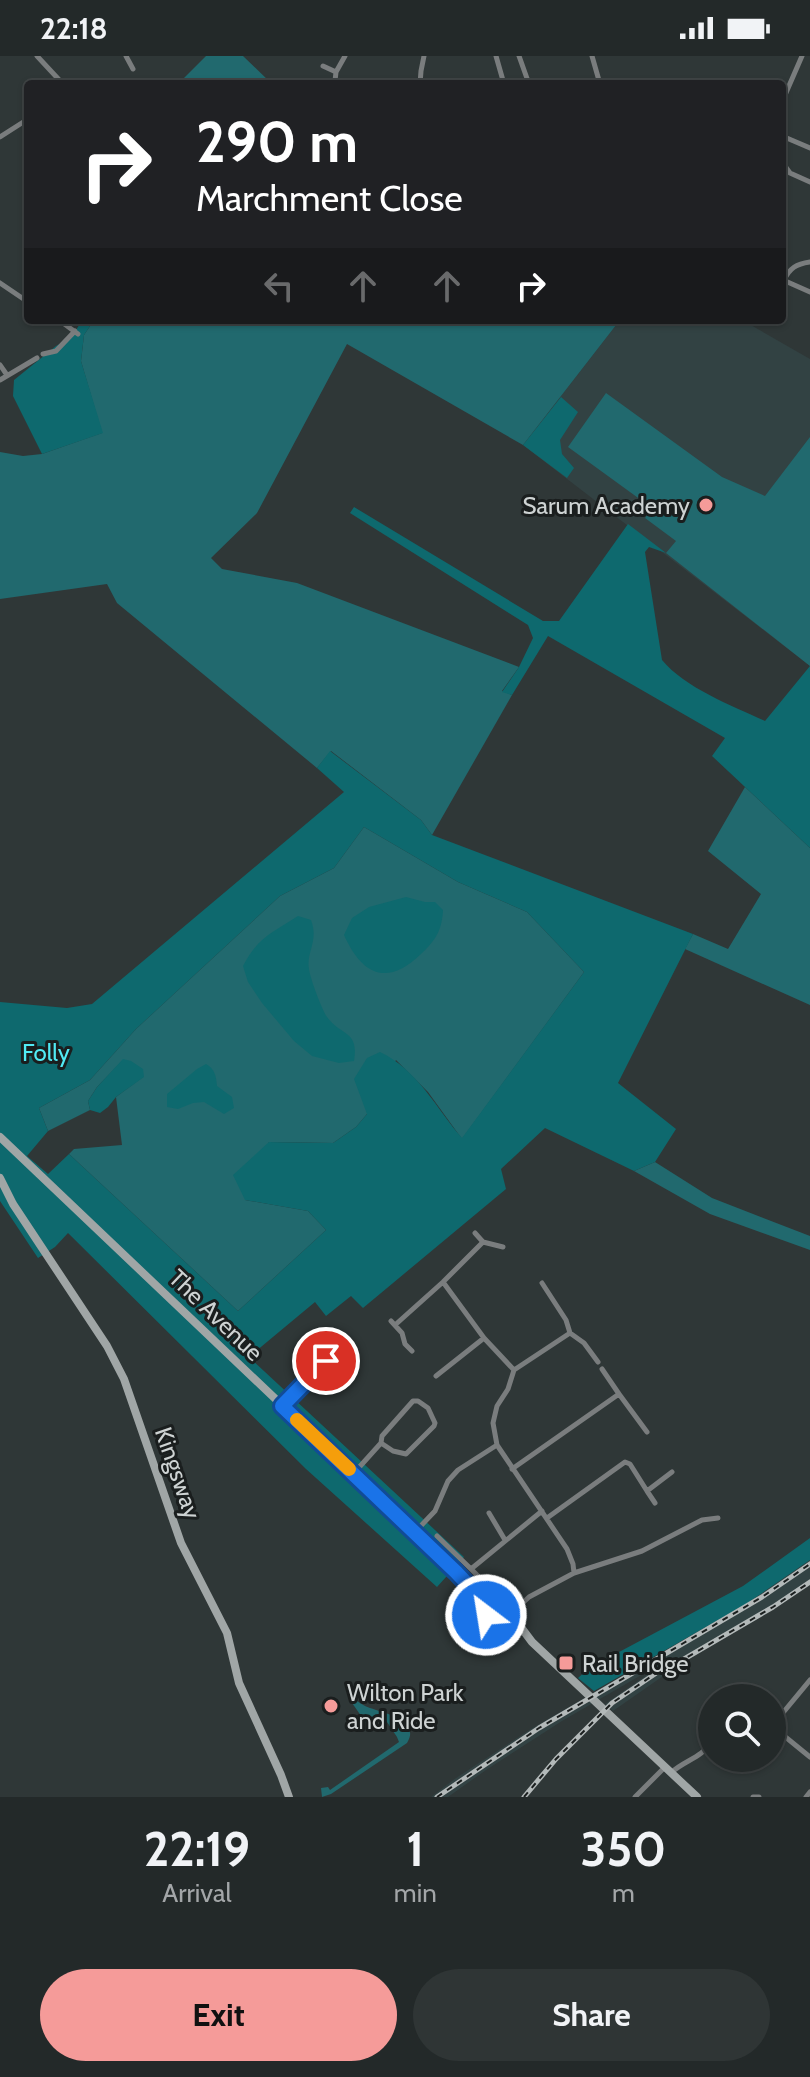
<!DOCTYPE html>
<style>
body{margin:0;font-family:Cabin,sans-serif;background:#2f3535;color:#f1f3f6;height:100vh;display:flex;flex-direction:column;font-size:30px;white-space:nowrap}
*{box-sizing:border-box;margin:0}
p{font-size:26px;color:#a3a6a8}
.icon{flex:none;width:44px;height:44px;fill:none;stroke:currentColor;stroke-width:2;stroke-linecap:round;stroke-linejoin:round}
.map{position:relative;height:1741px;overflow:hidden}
.side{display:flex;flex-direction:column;background:#232929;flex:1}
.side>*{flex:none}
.banner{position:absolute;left:24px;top:24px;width:762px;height:244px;border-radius:8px;box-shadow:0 2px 6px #0004,0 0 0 2px #404546;background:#202124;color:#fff;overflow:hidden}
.controls{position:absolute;left:698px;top:1628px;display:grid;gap:16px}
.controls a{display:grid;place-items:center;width:88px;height:88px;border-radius:50%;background:#232929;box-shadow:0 2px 6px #0004,0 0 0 2px #404546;font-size:40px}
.pin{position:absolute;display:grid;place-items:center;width:68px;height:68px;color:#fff;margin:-34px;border:4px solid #fff;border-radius:50%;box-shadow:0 2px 8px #0007}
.me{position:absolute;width:88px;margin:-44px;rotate:329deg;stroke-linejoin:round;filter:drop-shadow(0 0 6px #0008)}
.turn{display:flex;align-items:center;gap:28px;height:168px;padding:0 40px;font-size:36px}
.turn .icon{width:104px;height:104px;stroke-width:2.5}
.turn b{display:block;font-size:56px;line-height:68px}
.lanes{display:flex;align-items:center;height:76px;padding:0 40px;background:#0003;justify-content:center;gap:40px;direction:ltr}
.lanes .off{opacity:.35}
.eta{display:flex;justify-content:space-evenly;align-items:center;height:136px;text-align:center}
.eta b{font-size:48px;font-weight:700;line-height:56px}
.action{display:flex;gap:16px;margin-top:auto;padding:16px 40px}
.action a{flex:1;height:92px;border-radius:48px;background:#f59b99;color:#111;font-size:32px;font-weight:700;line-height:92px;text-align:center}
.action a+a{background:#2f3535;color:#f1f3f6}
.status{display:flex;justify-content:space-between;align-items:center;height:56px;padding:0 40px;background:#232929;direction:ltr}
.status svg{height:22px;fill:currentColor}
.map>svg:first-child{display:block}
.built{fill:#324243}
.green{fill:#21696e}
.forest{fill:#0e696e;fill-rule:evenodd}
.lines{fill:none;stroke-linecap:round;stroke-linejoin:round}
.street{stroke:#7a7d7e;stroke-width:5}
.secondary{stroke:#a0a6a6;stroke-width:8}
.rail-casing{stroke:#b3b9b9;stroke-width:5}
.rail{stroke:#1a1e1e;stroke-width:2;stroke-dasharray:6;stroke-linecap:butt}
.route-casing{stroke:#114b97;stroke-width:20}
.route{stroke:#1a73e8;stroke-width:14}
.slow{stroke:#f59e0b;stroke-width:14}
.poi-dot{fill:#f59b99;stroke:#1a1e1e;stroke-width:3}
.labels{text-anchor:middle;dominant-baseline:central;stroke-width:6;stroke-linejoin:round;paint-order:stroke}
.poi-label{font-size:24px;fill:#ced3d3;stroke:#1a1e1e;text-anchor:start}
.park-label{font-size:24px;fill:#51eaf4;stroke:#1a1e1e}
.street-label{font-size:24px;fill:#ced3d3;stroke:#1a1e1e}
</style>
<div class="status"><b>22:18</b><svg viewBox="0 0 49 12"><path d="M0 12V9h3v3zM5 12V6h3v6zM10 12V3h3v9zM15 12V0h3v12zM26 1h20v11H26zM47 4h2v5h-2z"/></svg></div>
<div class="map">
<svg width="810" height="1741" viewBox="0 0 810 1741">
<rect width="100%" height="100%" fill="#2f3737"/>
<!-- built -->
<path class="built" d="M620 264H742L810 303V610L523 389Z
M810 1504V1529L676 1611 613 1655 605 1648 651 1616 650 1614 562 1665 486 1714 448 1741H431L456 1722 531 1673 746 1548Z"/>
<!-- green -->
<path class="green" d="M206 0H243L272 28H178Z
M94 264H620L523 389 347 288 257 457 211 502 222 513 297 527 519 611 502 635 512 639 432 779 421 764 331 695 317 712 117 547 107 528 0 543V396L23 400 42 398 102 377 81 305 84 279Z
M606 337 722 421 765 440 810 381V610L666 497 676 485 645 462 652 452 568 391Z
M745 731 810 792V949L685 893 693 878 728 893 761 838 708 795Z
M364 771 458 826 527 856 584 916 462 1083 428 1036 396 1004 367 1058 356 1071 333 1087 269 1086 245 1144 308 1155 326 1174 238 1255 69 1098 74 1093 122 1089 116 1041 143 1021 123 1004 97 1031 88 1045 90 1054 48 1075 39 1052 90 1024 136 973 280 840 334 812Z
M655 1106 712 1142 810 1180V1194L710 1158 634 1115Z
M353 1642C358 1646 364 1650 370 1652 385 1657 421 1665 407 1687L331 1738 322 1741 321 1732 328 1731 330 1734 399 1686 397 1681 381 1657 366 1667 350 1644Z"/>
<!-- forest -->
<path class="forest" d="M82 264H94L84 279 81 305 103 377 42 398 13 340 14 324 56 290 72 281Z
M561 341 578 356 560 384 562 398 574 412 567 422 523 389Z
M354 451 543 565H559L628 468 666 497 649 491 645 496 662 604C685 632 733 650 765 665L810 610V792L712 700 725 682 548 580 512 639 502 636 519 611 533 582 528 569 350 457Z
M330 695 421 764 432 779 693 878 618 1027 676 1073 655 1106 634 1115 545 1072 501 1113 506 1133 363 1252 351 1240 326 1260 315 1246 249 1301 464 1501 437 1531 306 1413 68 1177 55 1191 38 1202 0 1145V946L67 952 92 948 344 736 317 712ZM364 771 458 826 527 856 584 916 462 1082C436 1052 418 1014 380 996L367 1002 354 1023 367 1058 356 1071 333 1087 269 1086 233 1119 245 1144 308 1155 326 1174 238 1255 69 1098 48 1118 27 1100 48 1075 39 1052 90 1024 136 973 280 840 334 812Z
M406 841 425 846H435L443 854C442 874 436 884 421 898 387 931 362 919 344 879L352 862 369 851Z
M298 860 311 864C319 886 306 895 309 913 310 922 322 954 327 961 342 981 359 974 354 1005L339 1007 312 1000 294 985 262 947 248 926 243 910C259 880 272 877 298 860Z
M123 1003 131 1005 143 1013 144 1021 116 1041 108 1051 100 1057 90 1054 88 1045 97 1031Z
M206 1008C215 1013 216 1020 217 1030L232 1041 234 1052 224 1058 204 1046 193 1047 178 1053 167 1051V1038L197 1013Z
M810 1482V1504L746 1548 594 1635 578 1622 589 1612 743 1530Z"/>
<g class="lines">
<!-- street -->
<path class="street" d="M37 0 63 28
M126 0 133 13
M496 0 504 28
M519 0 529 28
M592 0 600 28
M323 10 336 16
M335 25 336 16 345 0
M420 28 421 15 424 0
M782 46 802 0
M782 80 810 92
M0 81 28 63
M782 106 790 117 810 126
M783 224 810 236
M784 224C790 212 796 208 810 206
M0 227 28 246
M59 264 78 278
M43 298 56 295 75 275
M0 309 7 319
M0 324 37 302
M475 1177 483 1186
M443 1226 484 1282 514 1314
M542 1227 566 1264 570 1277
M391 1265 402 1277 405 1288 412 1295
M395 1269 443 1226 483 1186 503 1191
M335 1279 352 1293
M436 1320 484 1282
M619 1338 647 1376
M282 1350 344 1287
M512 1413 619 1338 602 1313
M354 1417 381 1387 382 1380 413 1345H418L428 1352 435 1367 434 1370 406 1398 393 1395 381 1387
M647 1435 655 1447
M489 1457 505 1484
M547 1462 625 1406 630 1408 647 1435 672 1416
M415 1476 435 1455 448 1425 458 1414 497 1389
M437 1480 471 1513
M574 1517 573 1508 567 1493 497 1389 493 1367 497 1350 508 1333 514 1314 570 1277 584 1287 598 1306
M507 1549 471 1513 542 1455
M511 1558 529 1541 574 1517 642 1495 702 1464 718 1462
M772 1670 810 1624
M772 1670 810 1701
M672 1716C685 1704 702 1702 712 1685
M635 1741 665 1711
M753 1741H759
M806 1741 810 1736"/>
<!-- secondary -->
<path class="secondary" d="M0 1081 387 1449 473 1534 493 1552 511 1558 532 1586 697 1741
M0 1122 13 1148 107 1290 124 1323 181 1487 227 1577 239 1627 281 1719 289 1741
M477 1541 493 1579C504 1586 515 1580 516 1567"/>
<!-- rail casing -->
<g class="rail-casing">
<path id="rail" d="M667 1613 773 1551 810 1526
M437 1741 539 1672 762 1541 810 1508
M524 1741 556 1703 612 1647 674 1605"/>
</g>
<!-- rail -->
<use href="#rail" class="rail"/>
</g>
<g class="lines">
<!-- route casing -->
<g class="route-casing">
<path id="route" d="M326 1305 282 1350 456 1516 473 1534 486 1559"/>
</g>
<!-- route -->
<use href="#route" class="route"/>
<!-- slow -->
<path class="slow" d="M297 1364 349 1413"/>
</g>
<!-- markers -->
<g class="poi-dot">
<circle cx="706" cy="449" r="8"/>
<rect x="558" y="1599" width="16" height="16" rx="4"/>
<circle cx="331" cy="1650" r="8"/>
</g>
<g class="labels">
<!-- poi labels -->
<g class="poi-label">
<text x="690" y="449" text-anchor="end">Sarum Academy</text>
<text x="582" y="1607">Rail Bridge</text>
<text x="347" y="1636">Wilton Park<tspan x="347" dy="28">and Ride</tspan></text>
</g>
<!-- park labels -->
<g class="park-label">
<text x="46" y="996">Folly</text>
</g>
<!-- street labels -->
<g class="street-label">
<text transform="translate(216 1259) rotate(44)">The Avenue</text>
<text transform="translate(178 1417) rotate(71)">Kingsway</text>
</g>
</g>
</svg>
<div class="controls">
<a><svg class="icon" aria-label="search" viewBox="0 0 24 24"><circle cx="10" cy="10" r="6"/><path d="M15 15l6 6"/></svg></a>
</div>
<div class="pin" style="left:326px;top:1305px;background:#d93025"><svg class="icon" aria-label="arrive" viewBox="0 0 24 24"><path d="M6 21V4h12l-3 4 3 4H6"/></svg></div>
<svg class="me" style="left:486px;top:1559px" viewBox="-20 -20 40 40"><circle r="17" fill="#1a73e8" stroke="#fff" stroke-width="3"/><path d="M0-11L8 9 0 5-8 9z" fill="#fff"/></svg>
<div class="banner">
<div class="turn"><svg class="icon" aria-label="right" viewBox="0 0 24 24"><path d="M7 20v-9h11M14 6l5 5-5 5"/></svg><div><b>290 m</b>Marchment Close</div></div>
<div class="lanes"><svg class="icon off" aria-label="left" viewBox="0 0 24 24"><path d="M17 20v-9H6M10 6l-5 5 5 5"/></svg><svg class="icon off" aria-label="ahead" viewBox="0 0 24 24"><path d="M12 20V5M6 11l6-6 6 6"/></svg><svg class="icon off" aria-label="ahead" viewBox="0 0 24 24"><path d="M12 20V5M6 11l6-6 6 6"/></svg><svg class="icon" aria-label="right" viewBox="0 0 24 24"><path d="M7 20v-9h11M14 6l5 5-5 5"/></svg></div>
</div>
</div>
<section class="side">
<div class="eta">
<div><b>22:19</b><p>Arrival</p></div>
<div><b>1</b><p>min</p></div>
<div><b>350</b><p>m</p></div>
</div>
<div class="action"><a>Exit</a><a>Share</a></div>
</section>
